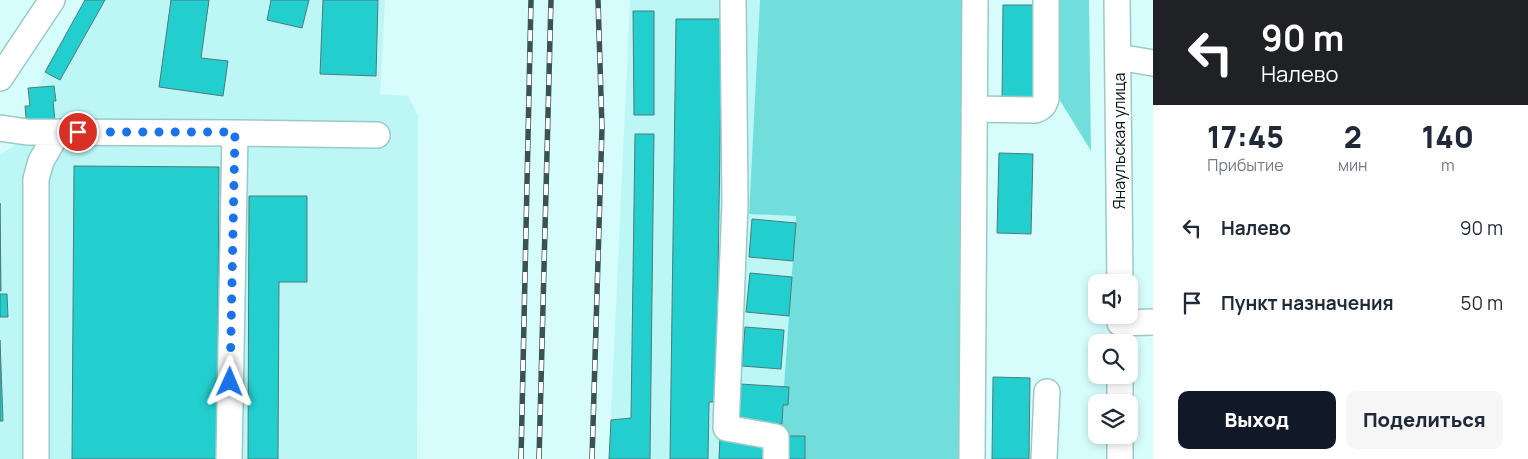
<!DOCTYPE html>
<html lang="ru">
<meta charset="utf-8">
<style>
body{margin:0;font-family:Manrope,sans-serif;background:#f6f6f7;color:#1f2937;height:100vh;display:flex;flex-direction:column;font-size:19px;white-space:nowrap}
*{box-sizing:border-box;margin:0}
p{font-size:16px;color:#747a83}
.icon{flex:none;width:28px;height:28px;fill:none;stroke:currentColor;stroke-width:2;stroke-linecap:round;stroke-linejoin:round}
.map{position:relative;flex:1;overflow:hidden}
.drawer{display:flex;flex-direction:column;background:#fff;width:375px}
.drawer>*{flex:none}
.top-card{background:#202124;color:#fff;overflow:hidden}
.controls{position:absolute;left:1088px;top:274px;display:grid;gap:10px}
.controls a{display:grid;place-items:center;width:50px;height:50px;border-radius:10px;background:#fff;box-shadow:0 2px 8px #0003;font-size:25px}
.pin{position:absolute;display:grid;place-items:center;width:42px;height:42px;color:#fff;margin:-21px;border:2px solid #fff;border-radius:50%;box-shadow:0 1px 5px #0007}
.me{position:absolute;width:55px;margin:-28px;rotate:1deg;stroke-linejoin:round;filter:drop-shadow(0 0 4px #0008)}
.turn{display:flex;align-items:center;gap:18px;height:105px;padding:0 25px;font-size:22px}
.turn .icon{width:65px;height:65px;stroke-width:2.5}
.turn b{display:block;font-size:35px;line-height:42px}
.eta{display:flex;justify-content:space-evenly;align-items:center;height:85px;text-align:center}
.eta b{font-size:30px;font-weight:800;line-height:35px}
.button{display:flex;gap:10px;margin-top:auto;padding:10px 25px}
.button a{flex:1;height:58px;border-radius:10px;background:#111827;color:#fff;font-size:20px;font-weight:800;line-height:58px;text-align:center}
.button a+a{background:#f6f6f7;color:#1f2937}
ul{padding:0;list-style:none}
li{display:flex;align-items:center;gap:15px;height:75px;padding:0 25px}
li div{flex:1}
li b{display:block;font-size:19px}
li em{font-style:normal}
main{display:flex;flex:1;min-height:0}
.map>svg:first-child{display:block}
.built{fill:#bcf7f6}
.green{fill:#71dedc}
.building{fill:#23cece;stroke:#4e7b7a}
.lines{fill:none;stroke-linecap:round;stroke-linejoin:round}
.minor-casing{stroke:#9acac8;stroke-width:28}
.minor{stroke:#fff;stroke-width:25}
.rail-casing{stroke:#3c5252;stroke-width:5.5}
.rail{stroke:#fff;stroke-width:4;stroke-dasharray:11;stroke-linecap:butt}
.route{stroke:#1a73e8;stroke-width:9;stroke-dasharray:0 16.2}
.labels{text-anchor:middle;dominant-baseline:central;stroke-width:4.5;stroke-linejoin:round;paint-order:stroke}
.street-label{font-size:16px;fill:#021313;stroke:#fff}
</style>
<main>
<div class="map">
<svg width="1153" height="459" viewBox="0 0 1153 459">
<rect width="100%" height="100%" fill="#d6fdfc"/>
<!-- built -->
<path class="built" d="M85 0H385L380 94 408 96 418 115 417 459H0V155L27 137 25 106H30L45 72Z
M630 0H760L749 214 796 215 781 429 799 459H609Z"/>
<!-- green -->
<path class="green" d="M760 0H964L961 459H799L781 429 796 216 749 214Z
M1056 0H1089L1091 151 1056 94Z"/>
<!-- building -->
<path class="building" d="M85 0H105L60 80 45 72Z
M171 0H209L201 58 228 61 223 96 159 87Z
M271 0H309L302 28 267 20Z
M323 0H378L376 76 320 74Z
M1003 5H1043L1042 101H1002Z
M633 11H654V115H634Z
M676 19H722L716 402H709L708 459H670Z
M54 86 56 101H53L55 121 27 128 25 106H30L28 88Z
M635 134H654L650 459H609L611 420 631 418Z
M999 153 1033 154 1031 234 997 233Z
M74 166 219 167 217 459H72Z
M249 196H307V282H279L278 459H248Z
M0 203 1 291H0Z
M752 219 796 223 793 261 749 257Z
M750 273 792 277 789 316 746 312Z
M0 294H7L8 317H0Z
M745 327 784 330 781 369 742 366Z
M0 340 3 421H0Z
M993 377 1030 378 1029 459H992Z
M740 384 789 387 788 405H783L782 424 739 422Z
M720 436 768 444V459H719Z
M787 436H805V459H787Z"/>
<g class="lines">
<!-- minor casing -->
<g class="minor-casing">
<path id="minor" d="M733 0 735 204 726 428 776 437V459
M1117 0 1120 282
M1118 57 1153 63
M0 78 52 0
M974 109 1035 110C1042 108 1044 105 1046 99V0
M0 128 27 132 235 133 229 459
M235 133 377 135
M1120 323 1153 322
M1120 375V402
M1120 435V459
M36 459V179L41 161 58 132
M972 459 975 0
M1044 459 1047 392"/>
</g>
<!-- minor -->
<use href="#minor" class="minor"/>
<!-- rail casing -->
<g class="rail-casing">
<path id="rail" d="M521 459 531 0
M539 459 551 0
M592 459 602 128 598 0"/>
</g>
<!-- rail -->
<use href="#rail" class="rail"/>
</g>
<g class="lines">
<!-- route -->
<path class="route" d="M78 132H235L230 382"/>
</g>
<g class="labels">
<!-- street labels -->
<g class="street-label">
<text transform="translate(1119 141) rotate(-90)">Янаульская улица</text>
</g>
</g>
</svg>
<div class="controls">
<a><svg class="icon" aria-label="sound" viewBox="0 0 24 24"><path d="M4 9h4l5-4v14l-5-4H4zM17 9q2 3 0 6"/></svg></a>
<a><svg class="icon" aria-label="search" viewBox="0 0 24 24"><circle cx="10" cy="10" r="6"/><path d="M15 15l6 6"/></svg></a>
<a><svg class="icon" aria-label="layers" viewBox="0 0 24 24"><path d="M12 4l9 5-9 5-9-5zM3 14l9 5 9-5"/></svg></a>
</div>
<div class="pin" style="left:78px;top:132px;background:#d93025"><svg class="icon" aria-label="arrive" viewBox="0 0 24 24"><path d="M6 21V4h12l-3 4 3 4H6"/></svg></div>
<svg class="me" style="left:230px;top:382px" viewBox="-20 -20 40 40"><path d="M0-17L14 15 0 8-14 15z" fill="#1a73e8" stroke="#fff" stroke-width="4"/></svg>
</div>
<section class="drawer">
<div class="top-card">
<div class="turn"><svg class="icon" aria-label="left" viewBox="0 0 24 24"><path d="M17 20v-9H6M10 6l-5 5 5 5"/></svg><div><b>90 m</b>Налево</div></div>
</div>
<div class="eta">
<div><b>17:45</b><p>Прибытие</p></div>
<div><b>2</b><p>мин</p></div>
<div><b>140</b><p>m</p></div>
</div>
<ul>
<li><svg class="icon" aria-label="left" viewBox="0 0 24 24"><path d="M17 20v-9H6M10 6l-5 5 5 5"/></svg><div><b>Налево</b></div><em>90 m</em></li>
<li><svg class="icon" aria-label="arrive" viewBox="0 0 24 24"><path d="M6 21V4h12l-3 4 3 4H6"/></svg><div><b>Пункт назначения</b></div><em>50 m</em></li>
</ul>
<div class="button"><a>Выход</a><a>Поделиться</a></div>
</section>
</main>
